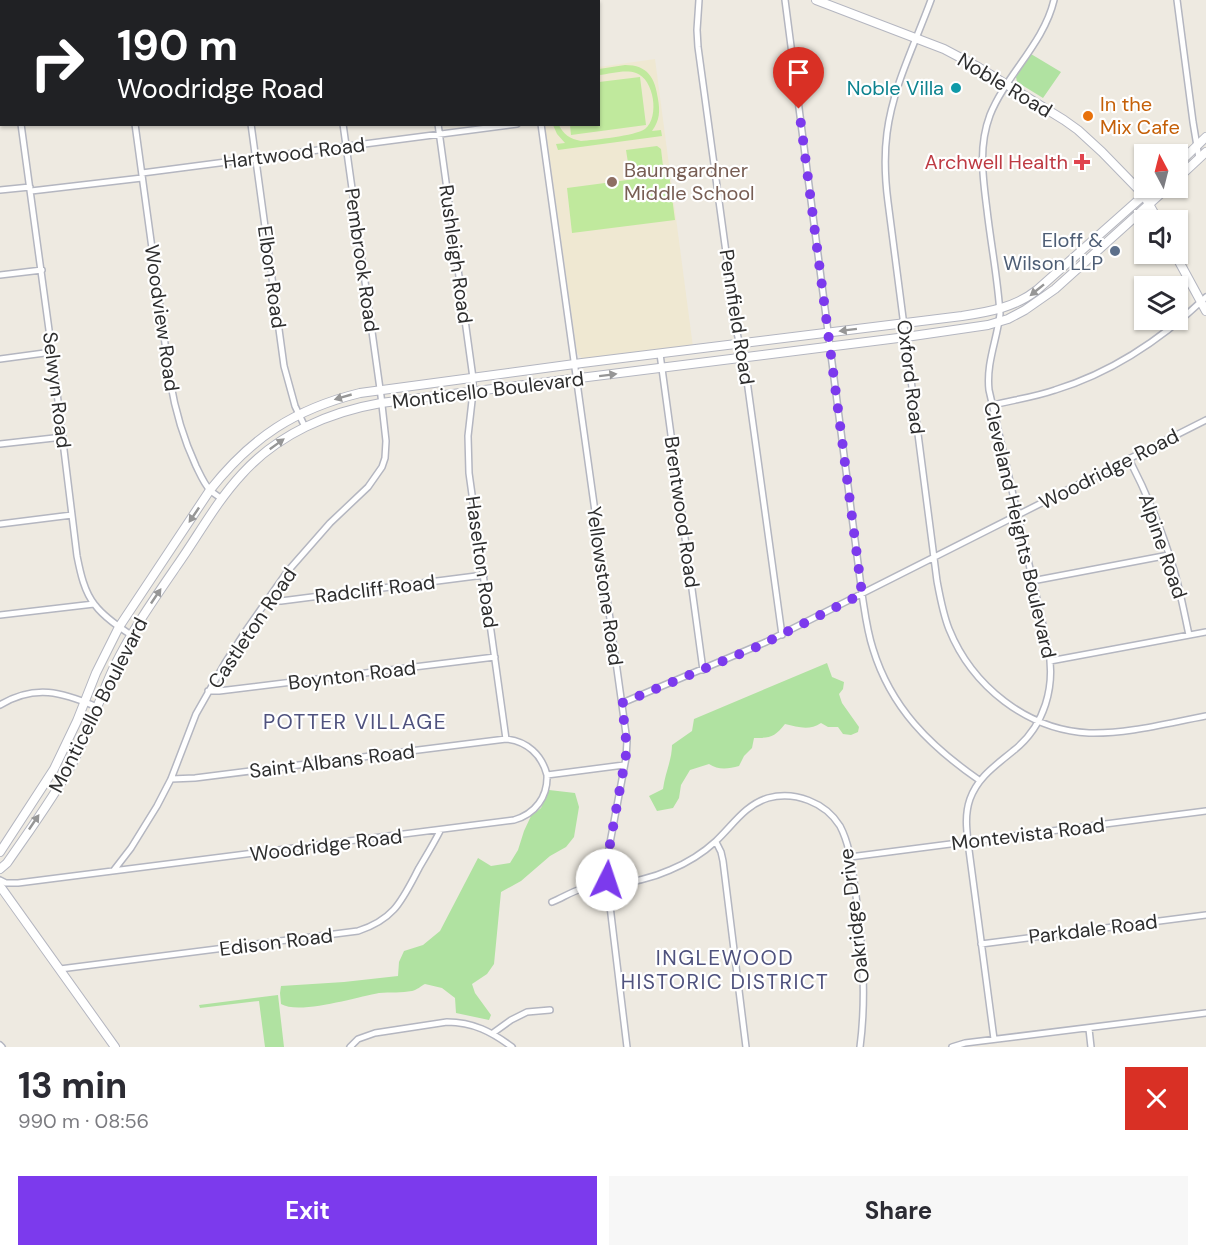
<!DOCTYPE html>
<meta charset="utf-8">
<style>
body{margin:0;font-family:"DM Sans",sans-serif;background:#f7f7f7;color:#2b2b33;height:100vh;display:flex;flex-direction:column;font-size:22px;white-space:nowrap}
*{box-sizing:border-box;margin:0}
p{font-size:20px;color:#7c7c81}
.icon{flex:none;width:33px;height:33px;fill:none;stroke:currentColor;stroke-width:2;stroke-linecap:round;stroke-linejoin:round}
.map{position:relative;height:1047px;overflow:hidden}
.panel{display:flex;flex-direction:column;background:#fff;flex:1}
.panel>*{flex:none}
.top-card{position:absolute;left:0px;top:0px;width:600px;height:126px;box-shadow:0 2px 4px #0004;background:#202124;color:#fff;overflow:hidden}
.needle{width:39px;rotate:353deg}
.buttons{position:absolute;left:1134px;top:144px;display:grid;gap:12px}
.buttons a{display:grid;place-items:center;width:54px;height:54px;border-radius:0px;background:#fff;box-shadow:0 2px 4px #0004;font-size:30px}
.pin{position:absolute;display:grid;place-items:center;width:51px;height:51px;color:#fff;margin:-62px -26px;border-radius:50% 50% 50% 0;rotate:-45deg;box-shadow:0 0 6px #0007}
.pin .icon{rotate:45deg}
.me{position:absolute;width:66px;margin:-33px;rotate:4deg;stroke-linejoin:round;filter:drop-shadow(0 0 4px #0008)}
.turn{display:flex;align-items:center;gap:21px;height:126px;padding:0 18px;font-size:27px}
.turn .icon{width:78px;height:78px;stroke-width:2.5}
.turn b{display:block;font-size:42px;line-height:51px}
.round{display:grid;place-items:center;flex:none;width:63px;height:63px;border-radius:0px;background:#f7f7f7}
.headline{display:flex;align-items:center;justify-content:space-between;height:102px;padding:0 18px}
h1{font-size:36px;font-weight:700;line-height:45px}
.primary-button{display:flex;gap:12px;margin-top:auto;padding:12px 18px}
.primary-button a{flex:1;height:69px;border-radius:0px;background:#7c3aed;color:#fff;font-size:24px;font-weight:700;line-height:69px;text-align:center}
.primary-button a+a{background:#f7f7f7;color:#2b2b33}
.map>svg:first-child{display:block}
.education{fill:#efe8d2}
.green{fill:#b0e2a1}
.pitch{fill:#c0e99d}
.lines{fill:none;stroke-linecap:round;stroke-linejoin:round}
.street-casing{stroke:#b4b6c0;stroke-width:8}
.secondary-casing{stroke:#b4b6c0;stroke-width:10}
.street{stroke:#fff;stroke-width:5}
.secondary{stroke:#fff;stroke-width:8}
.oneway{fill:#969696}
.route{stroke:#7c3aed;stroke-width:10;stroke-dasharray:0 18}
.culture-dot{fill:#0f9aa8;stroke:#fff;stroke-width:2}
.food-dot{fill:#e8710a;stroke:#fff;stroke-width:2}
.health-dot{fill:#e0444e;stroke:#fff;stroke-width:2}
.education-dot{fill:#8d6e63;stroke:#fff;stroke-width:2}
.service-dot{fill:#5c6f8a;stroke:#fff;stroke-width:2}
.labels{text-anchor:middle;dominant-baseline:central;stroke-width:4.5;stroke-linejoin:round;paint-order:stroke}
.street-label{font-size:20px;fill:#2e2e2e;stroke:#fff}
.culture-label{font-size:20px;fill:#0d838f;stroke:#fff;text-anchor:end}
.food-label{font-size:20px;fill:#c56008;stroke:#fff;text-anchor:start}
.health-label{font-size:20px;fill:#be3a42;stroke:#fff;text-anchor:end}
.education-label{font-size:20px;fill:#785e54;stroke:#fff;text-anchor:start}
.service-label{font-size:20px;fill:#4e5e75;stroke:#fff;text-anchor:end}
.neighbourhood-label{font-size:21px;letter-spacing:1.5px;fill:#4f527e;stroke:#fff}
</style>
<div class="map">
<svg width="1206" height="1047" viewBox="0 0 1206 1047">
<rect width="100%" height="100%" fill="#eeeae1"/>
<!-- education -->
<path class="education" d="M655 59 693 347 586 359 582 358 577 353 545 125 598 124 599 67Z"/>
<!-- green -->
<path class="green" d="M1031 54 1061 72 1043 98 1017 82 1016 77Z
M827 663 832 677 844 682 843 689 839 694 842 703 859 727 858 732 851 735 843 734 838 727H828L821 723C809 731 798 727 785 724 775 737 770 738 754 738L752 748 744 756 739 766C728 769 718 770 709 764L690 770 681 785 679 798 673 808 657 811 649 796 663 789C665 773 672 760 672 745L692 731 694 719Z
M549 790 575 793 579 807 574 837 566 847 550 856 521 881 501 892 494 964 487 974 472 984 475 993 491 1015 489 1020 456 1013 455 998 442 988 425 984C421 986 417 990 412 991 402 993 390 992 379 993 357 997 299 1015 281 1004L280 993 281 986 344 982 398 976 399 962 404 951 423 945 440 931 478 858 491 866 510 863 518 850 524 831 531 816 541 808Z
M278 995 284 1047H265L259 1001 200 1008 199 1005Z"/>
<!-- pitch -->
<path class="pitch" d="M625 65C648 65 655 78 658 99 660 111 660 120 652 131L661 130 662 136 558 150 556 144 565 143 557 134 553 125H559C563 134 570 139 581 141 594 140 635 136 645 129 660 117 654 79 636 73 625 69 610 74 599 75V69Z
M640 77 646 125 571 135 570 125 598 124 599 82Z
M657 146 661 149 664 175 669 174 675 220 572 233 567 188 635 179 629 169 626 150Z"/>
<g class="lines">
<!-- street casing -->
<g class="street-casing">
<path id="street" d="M5 0V2
M119 0V2
M234 0 235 2
M325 0 326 2
M421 0V2
M523 0 524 2
M699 0 697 30 698 47 737 333 745 366 782 635
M785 0 862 594C865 613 867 631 873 649 891 708 930 746 979 780
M931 0C915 44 893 86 887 133 884 156 885 179 888 202L937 581C940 597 943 614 949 629 972 686 1027 730 1089 733 1128 734 1168 723 1206 716
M1177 0 1193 122 1199 158
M0 106H2
M21 124 52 352 77 556C80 571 84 592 95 605 104 617 119 627 131 635
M135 124 170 380C175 410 183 438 196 466 200 474 204 484 210 490 214 494 218 496 222 499
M251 124 284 366 295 406 305 427
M438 124 473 378V392L468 436 469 473 506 739
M541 124 627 741 626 758 609 848 606 873 627 1047
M142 173 517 124
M0 190 30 187
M31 191 142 178
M0 275 42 270
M660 354 703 670
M0 359 52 352
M993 405C1013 400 1035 397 1055 390 1114 372 1162 339 1206 297
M0 444 63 437
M1129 459C1147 494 1162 530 1173 567 1180 589 1184 612 1189 635
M0 524 72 515
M1032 581 1169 555
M267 601H281L484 575
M0 615 94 604
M1050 661 1206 632
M208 691H219L495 657
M622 703 766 642 1206 420
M0 705C35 684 62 692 97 707
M171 779 195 778 506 739C527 741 542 755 547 775
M716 842 721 852 723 861 746 1047
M850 857 1206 811
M114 870 131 848 157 806 171 779 196 714 225 663 247 629 287 572 330 523 368 487 382 467 385 458 386 441 381 396 343 124
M0 880 6 883H18L514 820C535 814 548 797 547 775L624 765
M552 902C562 898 571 892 581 889 590 886 599 886 608 885 630 883 650 879 670 870 687 863 703 853 716 841 733 825 745 805 768 798 795 791 825 802 840 826 850 845 852 867 855 888 862 940 867 994 860 1047
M981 944 1206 915
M60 969 358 931C395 919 402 900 419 868 426 856 434 843 440 831
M1089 1029 1091 1047
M493 1033 511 1020 527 1012 550 1010
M994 1039 969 850C967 833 964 816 970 799 978 777 995 766 1013 751 1045 726 1056 686 1048 647L989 390C986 363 997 340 1000 314 998 280 991 245 987 210 983 178 978 147 990 115 1006 75 1044 43 1054 0
M0 1045 2 1047
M350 1047 358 1039 375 1033 447 1022C473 1022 492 1032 512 1047
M952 1047 965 1043 1206 1013"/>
</g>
<!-- secondary casing -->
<g class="secondary-casing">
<path id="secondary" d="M816 0 944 49 978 67 1064 120 1078 130 1102 152 1138 189 1146 199 1158 220
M1178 164 1206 137
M1178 178 1206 152
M1175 254 1206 311
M0 852 54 769 77 721 96 673 119 627 210 490C252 437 295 409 360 393L582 363 962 316C989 312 1016 307 1037 290L1152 188
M0 869 7 863C29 831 54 797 72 764 89 733 99 699 114 667 131 632 154 599 176 567 198 536 216 502 242 474 278 434 329 412 381 403L906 337 988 325 1008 319 1025 310 1055 289 1167 188
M0 886 115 1047"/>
</g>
<!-- street -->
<use href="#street" class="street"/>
<!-- secondary -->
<use href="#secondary" class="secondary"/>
</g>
<!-- one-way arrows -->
<defs><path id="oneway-solid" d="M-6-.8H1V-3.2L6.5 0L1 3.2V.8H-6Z" transform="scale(1.5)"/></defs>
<g class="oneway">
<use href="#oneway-solid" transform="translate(1037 290) rotate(141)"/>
<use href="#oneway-solid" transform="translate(848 330) rotate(173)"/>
<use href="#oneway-solid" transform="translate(608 375) rotate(-7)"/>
<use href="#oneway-solid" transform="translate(343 397) rotate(164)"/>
<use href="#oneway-solid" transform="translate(277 444) rotate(-36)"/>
<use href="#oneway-solid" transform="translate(194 515) rotate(124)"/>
<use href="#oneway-solid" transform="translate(156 596) rotate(-56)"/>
<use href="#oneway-solid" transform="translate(34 822) rotate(-56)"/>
</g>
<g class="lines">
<!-- route -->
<path class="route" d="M607 880V861L627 749 622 703 759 646 862 594 799 109"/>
</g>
<!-- markers -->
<circle class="culture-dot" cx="956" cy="88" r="6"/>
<circle class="food-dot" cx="1088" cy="116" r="6"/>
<path class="health-dot" d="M1079 153h6v6h6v6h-6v6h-6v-6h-6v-6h6z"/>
<circle class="education-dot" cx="612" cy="182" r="6"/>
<circle class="service-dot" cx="1115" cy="251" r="6"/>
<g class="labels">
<!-- street labels -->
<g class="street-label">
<text transform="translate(1005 85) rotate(31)">Noble Road</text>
<text transform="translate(294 153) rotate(-7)">Hartwood Road</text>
<text transform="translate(456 254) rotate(82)">Rushleigh Road</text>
<text transform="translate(362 260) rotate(82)">Pembrook Road</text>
<text transform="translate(272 277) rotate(82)">Elbon Road</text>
<text transform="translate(737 317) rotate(81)">Pennfield Road</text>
<text transform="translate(162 318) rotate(82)">Woodview Road</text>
<text transform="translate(911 377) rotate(83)">Oxford Road</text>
<text transform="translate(57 390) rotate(83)">Selwyn Road</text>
<text transform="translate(488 390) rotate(-7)">Monticello Boulevard</text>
<text transform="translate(1109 469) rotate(-27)">Woodridge Road</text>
<text transform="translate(682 512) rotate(82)">Brentwood Road</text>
<text transform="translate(1020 530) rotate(77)">Cleveland Heights Boulevard</text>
<text transform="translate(1163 546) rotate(71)">Alpine Road</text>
<text transform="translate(482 562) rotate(82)">Haselton Road</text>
<text transform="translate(605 586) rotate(82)">Yellowstone Road</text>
<text transform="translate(375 589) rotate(-7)">Radcliff Road</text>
<text transform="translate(252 628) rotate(-56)">Castleton Road</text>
<text transform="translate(352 675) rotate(-7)">Boynton Road</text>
<text transform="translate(98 705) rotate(-63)">Monticello Boulevard</text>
<text transform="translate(332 761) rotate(-7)">Saint Albans Road</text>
<text transform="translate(1028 834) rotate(-7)">Montevista Road</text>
<text transform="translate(326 845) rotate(-7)">Woodridge Road</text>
<text transform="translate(854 916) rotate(-97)">Oakridge Drive</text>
<text transform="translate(1093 929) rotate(-7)">Parkdale Road</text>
<text transform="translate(276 942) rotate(-7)">Edison Road</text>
</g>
<!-- culture labels -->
<g class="culture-label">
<text x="944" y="88">Noble Villa</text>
</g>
<!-- food labels -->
<g class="food-label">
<text x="1100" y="104">In the<tspan x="1100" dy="23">Mix Cafe</tspan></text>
</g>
<!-- health labels -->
<g class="health-label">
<text x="1068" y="162">Archwell Health</text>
</g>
<!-- education labels -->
<g class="education-label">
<text x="624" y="170">Baumgardner<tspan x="624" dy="23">Middle School</tspan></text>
</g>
<!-- service labels -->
<g class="service-label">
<text x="1103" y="240">Eloff &amp;<tspan x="1103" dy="23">Wilson LLP</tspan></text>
</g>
<!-- neighbourhood labels -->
<g class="neighbourhood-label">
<text x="355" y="722">POTTER VILLAGE</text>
<text x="725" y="958">INGLEWOOD<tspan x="725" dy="24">HISTORIC DISTRICT</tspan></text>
</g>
</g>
</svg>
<div class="buttons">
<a><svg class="needle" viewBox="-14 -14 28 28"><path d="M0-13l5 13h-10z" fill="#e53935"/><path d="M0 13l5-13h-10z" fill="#7c7c81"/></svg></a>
<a><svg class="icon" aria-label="sound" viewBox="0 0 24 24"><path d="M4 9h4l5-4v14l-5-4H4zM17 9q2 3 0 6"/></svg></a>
<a><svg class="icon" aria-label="layers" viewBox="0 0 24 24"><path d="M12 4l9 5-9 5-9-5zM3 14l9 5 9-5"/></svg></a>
</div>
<div class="pin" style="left:799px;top:109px;background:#d93025"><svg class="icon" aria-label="arrive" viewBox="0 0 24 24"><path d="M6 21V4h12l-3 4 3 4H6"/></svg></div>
<svg class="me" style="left:607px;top:880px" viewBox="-20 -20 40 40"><circle r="19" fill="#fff"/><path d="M0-13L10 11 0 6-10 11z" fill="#7c3aed"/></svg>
<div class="top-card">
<div class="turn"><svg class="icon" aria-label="right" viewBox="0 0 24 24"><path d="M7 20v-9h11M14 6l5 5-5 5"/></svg><div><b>190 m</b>Woodridge Road</div></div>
</div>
</div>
<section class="panel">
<div class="headline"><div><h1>13 min</h1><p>990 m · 08:56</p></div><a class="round" style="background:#d93025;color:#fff"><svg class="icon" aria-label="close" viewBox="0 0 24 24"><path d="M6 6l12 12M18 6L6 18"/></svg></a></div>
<div class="primary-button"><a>Exit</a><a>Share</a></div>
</section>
